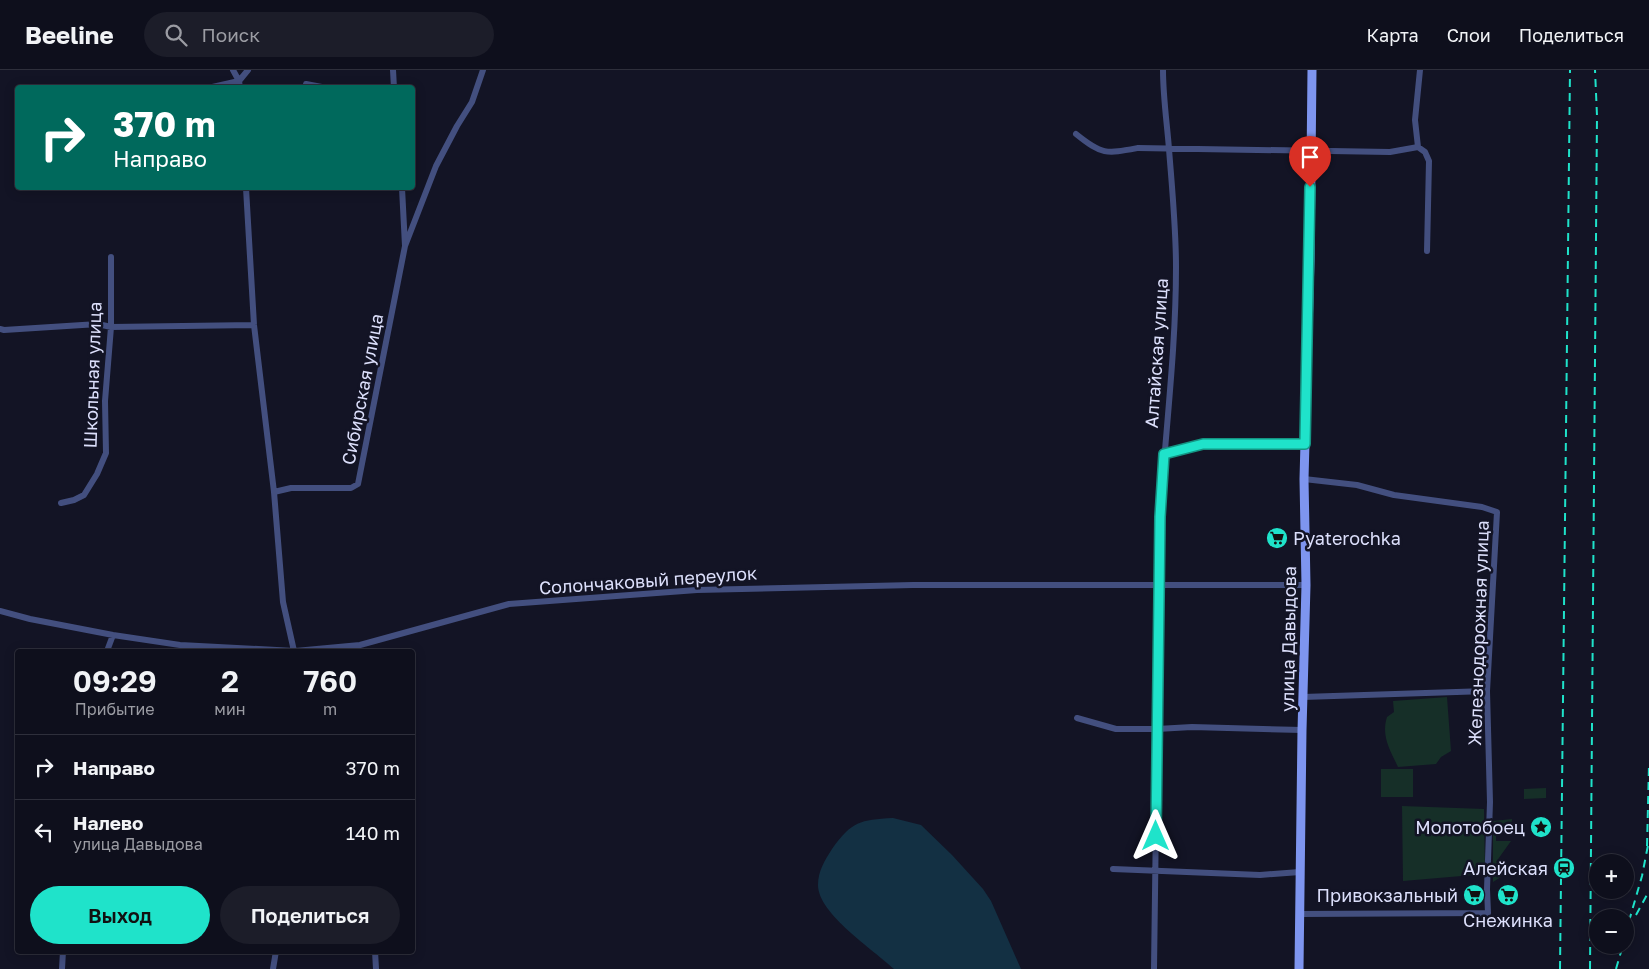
<!DOCTYPE html>
<html lang="ru">
<meta charset="utf-8">
<style>
body{margin:0;font-family:"Golos Text",sans-serif;background:#1c1d29;color:#f1f3f6;height:100vh;display:flex;flex-direction:column;font-size:19px;white-space:nowrap}
*{box-sizing:border-box;margin:0}
p{font-size:16px;color:#9b9ca3}
.icon{flex:none;width:28px;height:28px;fill:none;stroke:currentColor;stroke-width:2;stroke-linecap:round;stroke-linejoin:round}
.map{position:relative;flex:1;overflow:hidden}
.side{position:absolute;left:15px;top:579px;width:400px;height:305px;display:flex;flex-direction:column;background:#0e0f1c;border-radius:5px;box-shadow:0 2px 12px #0003,0 0 0 1px #2e2f3b}
.side>*{flex:none}
.top-card{position:absolute;left:15px;top:15px;width:400px;height:105px;border-radius:5px;box-shadow:0 2px 12px #0003,0 0 0 1px #2e2f3b;background:#00695c;color:#fff;overflow:hidden}
.controls{position:absolute;left:1589px;top:784px;display:grid;gap:10px}
.controls a{display:grid;place-items:center;width:45px;height:45px;border-radius:50%;background:#0e0f1c;box-shadow:0 2px 12px #0003,0 0 0 1px #2e2f3b;font-size:25px}
.pin{position:absolute;display:grid;place-items:center;width:42px;height:42px;color:#fff;margin:-51px -21px;border-radius:50% 50% 50% 0;rotate:-45deg;box-shadow:0 0 5px #0007}
.pin .icon{rotate:45deg}
.me{position:absolute;width:55px;margin:-28px;rotate:0deg;stroke-linejoin:round;filter:drop-shadow(0 0 4px #0008)}
.turn{display:flex;align-items:center;gap:18px;height:105px;padding:0 15px;font-size:22px}
.turn .icon{width:65px;height:65px;stroke-width:2.5}
.turn b{display:block;font-size:35px;line-height:42px}
.eta{display:flex;justify-content:space-evenly;align-items:center;height:85px;text-align:center}
.eta b{font-size:30px;font-weight:600;line-height:35px}
.primary-button{display:flex;gap:10px;margin-top:auto;padding:10px 15px}
.primary-button a{flex:1;height:58px;border-radius:30px;background:#1fe3ca;color:#111;font-size:20px;font-weight:600;line-height:58px;text-align:center}
.primary-button a+a{background:#1c1d29;color:#f1f3f6}
ul{padding:0;list-style:none}
li{display:flex;align-items:center;gap:15px;height:65px;padding:0 15px;border-top:1px solid #2e2f3b}
li div{flex:1}
li b{display:block;font-size:19px}
li em{font-style:normal}
header{display:flex;align-items:center;gap:30px;box-sizing:border-box;height:70px;padding:0 25px;background:#0e0f1c;border-bottom:1px solid #2e2f3b}
header strong{font-size:24px}
nav{display:flex;gap:28px;margin-inline-start:auto;font-size:18px}
.search{width:350px;height:45px;background:#1c1d29;display:flex;align-items:center;gap:12px;box-sizing:border-box;padding:0 18px;border-radius:28px;color:#9b9ca3;font-size:19px}
.map>svg:first-child{display:block}
.green{fill:#162f28}
.water{fill:#133043}
.lines{fill:none;stroke-linecap:round;stroke-linejoin:round}
.street{stroke:#434f7f;stroke-width:6}
.secondary{stroke:#7e95ef;stroke-width:9}
.rail{stroke:#1fe3ca;stroke-width:2;stroke-dasharray:8 6;stroke-linecap:butt}
.route-casing{stroke:#149483;stroke-width:12}
.route{stroke:#1fe3ca;stroke-width:9}
.labels{text-anchor:middle;dominant-baseline:central;stroke-width:5;stroke-linejoin:round;paint-order:stroke}
.street-label{font-size:18px;fill:#dcdffb;stroke:#131425}
.poi-label{font-size:18px;fill:#dcdffb;stroke:#131425;text-anchor:end}
</style>
<header>
<strong>Beeline</strong>
<div class="search"><svg class="icon" aria-label="search" viewBox="0 0 24 24"><circle cx="10" cy="10" r="6"/><path d="M15 15l6 6"/></svg>Поиск</div>
<nav><a>Карта</a><a>Слои</a><a>Поделиться</a></nav>
</header>
<div class="map">
<svg width="1649" height="899" viewBox="0 0 1649 899">
<rect width="100%" height="100%" fill="#131425"/>
<!-- green -->
<path class="green" d="M1447 627 1451 681 1441 687 1436 694 1398 697C1390 680 1381 666 1387 647L1394 642 1393 631Z
M1381 699H1413V727H1381Z
M1546 718V728L1524 729V719Z
M1402 736 1484 739 1485 804 1403 811Z
M1512 749 1511 758 1496 759V771H1511L1496 792 1501 795V807L1493 812V751Z"/>
<!-- water -->
<path class="water" d="M893 748 921 755 952 785 983 819 991 831 1021 899H894C874 880 818 844 818 815 818 801 825 790 832 779 852 751 860 750 893 748Z"/>
<g class="lines">
<!-- street -->
<path class="street" d="M393 0 394 18
M1420 0 1415 50 1418 77 1425 82 1429 91 1427 181
M306 14 327 18
M208 18 239 11 233 0
M240 18 239 11 248 0
M1076 64C1102 85 1106 84 1138 78L1390 82 1418 77
M246 118 254 255 274 422 283 532 294 581
M402 118 405 176 436 96 457 56 472 32 483 0
M0 259 4 260 98 254 111 257 254 255
M1164 384 1203 374H1305
M274 422 291 418H351L358 414 405 176
M61 433 74 430 84 425 97 404 106 383 105 331 111 257V187
M0 541 30 549 113 565 180 575 295 581 360 575 509 534 697 520 913 515H1306
M107 581 113 565
M1303 627 1487 621
M1077 648 1116 659H1157L1192 657 1302 660
M1113 799 1260 805 1300 802
M1300 844 1488 843 1487 819 1490 732 1487 621 1497 442 1482 437 1394 425 1357 415 1304 409
M375 881 376 899
M62 899 63 881
M273 899 276 881
M1154 899 1160 447C1165 364 1176 281 1176 197 1176 158 1172 118 1169 79 1167 53 1163 27 1163 0"/>
<!-- secondary -->
<path class="secondary" d="M1299 899 1302 660 1306 515 1304 409 1310 189 1312 0"/>
<!-- rail -->
<path class="rail" d="M1647 776 1649 695
M1636 845 1649 821
M1625 865 1642 806 1649 770
M1560 899 1570 0
M1590 899 1597 46 1595 0
M1616 899 1623 875"/>
</g>
<g class="lines">
<!-- route casing -->
<g class="route-casing">
<path id="route" d="M1156 766 1160 447 1164 384 1203 374H1305L1310 117"/>
</g>
<!-- route -->
<use href="#route" class="route"/>
</g>
<!-- icons -->
<defs>
<g id="supermarket-disc" transform="scale(1.125)"><circle r="9.5" fill="#1fe3ca" stroke="#131425"/><path d="M-6-5.5h2.5l.6 2H6L4.5 2H-2.5L-4.4-4H-6ZM-1.5 3.2a1.3 1.3 0 1 0 .1 0ZM3 3.2a1.3 1.3 0 1 0 .1 0Z" fill="#111"/></g>
<g id="sight-disc" transform="scale(1.125)"><circle r="9.5" fill="#1fe3ca" stroke="#131425"/><path d="M0-6L1.8-2.2L6-1.7L2.9 1.2L3.7 5.4L0 3.3L-3.7 5.4L-2.9 1.2L-6-1.7L-1.8-2.2Z" fill="#111"/></g>
<g id="station-disc" transform="scale(1.125)"><circle r="9.5" fill="#1fe3ca" stroke="#131425"/><path d="M-3-6H3Q5-6 5-4V2Q5 4 3 4L4.5 6H3L1.5 4h-3L-3 6H-4.5L-3 4Q-5 4-5 2V-4Q-5-6-3-6ZM-3.5-4v3h7v-3ZM-3.5 1v1.5H-2V1ZM2 1v1.5H3.5V1Z" fill="#111"/></g>
</defs>
<g fill-rule="evenodd">
<use href="#supermarket-disc" x="1277" y="468"/>
<use href="#sight-disc" x="1541" y="757"/>
<use href="#station-disc" x="1564" y="798"/>
<use href="#supermarket-disc" x="1474" y="825"/>
<use href="#supermarket-disc" x="1508" y="825"/>
</g>
<g class="labels">
<!-- street labels -->
<g class="street-label">
<text transform="translate(1156 283) rotate(-86)">Алтайская улица</text>
<text transform="translate(92 305) rotate(-88)">Школьная улица</text>
<text transform="translate(362 319) rotate(-79)">Сибирская улица</text>
<text transform="translate(648 510) rotate(-4)">Солончаковый переулок</text>
<text transform="translate(1478 563) rotate(-88)">Железнодорожная улица</text>
<text transform="translate(1288 569) rotate(-89)">улица Давыдова</text>
</g>
<!-- poi labels -->
<g class="poi-label">
<text x="1293" y="468" text-anchor="start">Pyaterochka</text>
<text x="1525" y="757">Молотобоец</text>
<text x="1548" y="798">Алейская</text>
<text x="1458" y="825">Привокзальный</text>
<text x="1508" y="850" text-anchor="middle">Снежинка</text>
</g>
</g>
</svg>
<div class="controls">
<a>+</a>
<a>−</a>
</div>
<div class="pin" style="left:1310px;top:117px;background:#d93025"><svg class="icon" aria-label="arrive" viewBox="0 0 24 24"><path d="M6 21V4h12l-3 4 3 4H6"/></svg></div>
<svg class="me" style="left:1156px;top:766px" viewBox="-20 -20 40 40"><path d="M0-17L14 15 0 8-14 15z" fill="#1fe3ca" stroke="#fff" stroke-width="4"/></svg>
<div class="top-card">
<div class="turn"><svg class="icon" aria-label="right" viewBox="0 0 24 24"><path d="M7 20v-9h11M14 6l5 5-5 5"/></svg><div><b>370 m</b>Направо</div></div>
</div>
<section class="side">
<div class="eta">
<div><b>09:29</b><p>Прибытие</p></div>
<div><b>2</b><p>мин</p></div>
<div><b>760</b><p>m</p></div>
</div>
<ul>
<li><svg class="icon" aria-label="right" viewBox="0 0 24 24"><path d="M7 20v-9h11M14 6l5 5-5 5"/></svg><div><b>Направо</b></div><em>370 m</em></li>
<li><svg class="icon" aria-label="left" viewBox="0 0 24 24"><path d="M17 20v-9H6M10 6l-5 5 5 5"/></svg><div><b>Налево</b><p>улица Давыдова</p></div><em>140 m</em></li>
</ul>
<div class="primary-button"><a>Выход</a><a>Поделиться</a></div>
</section>
</div>
